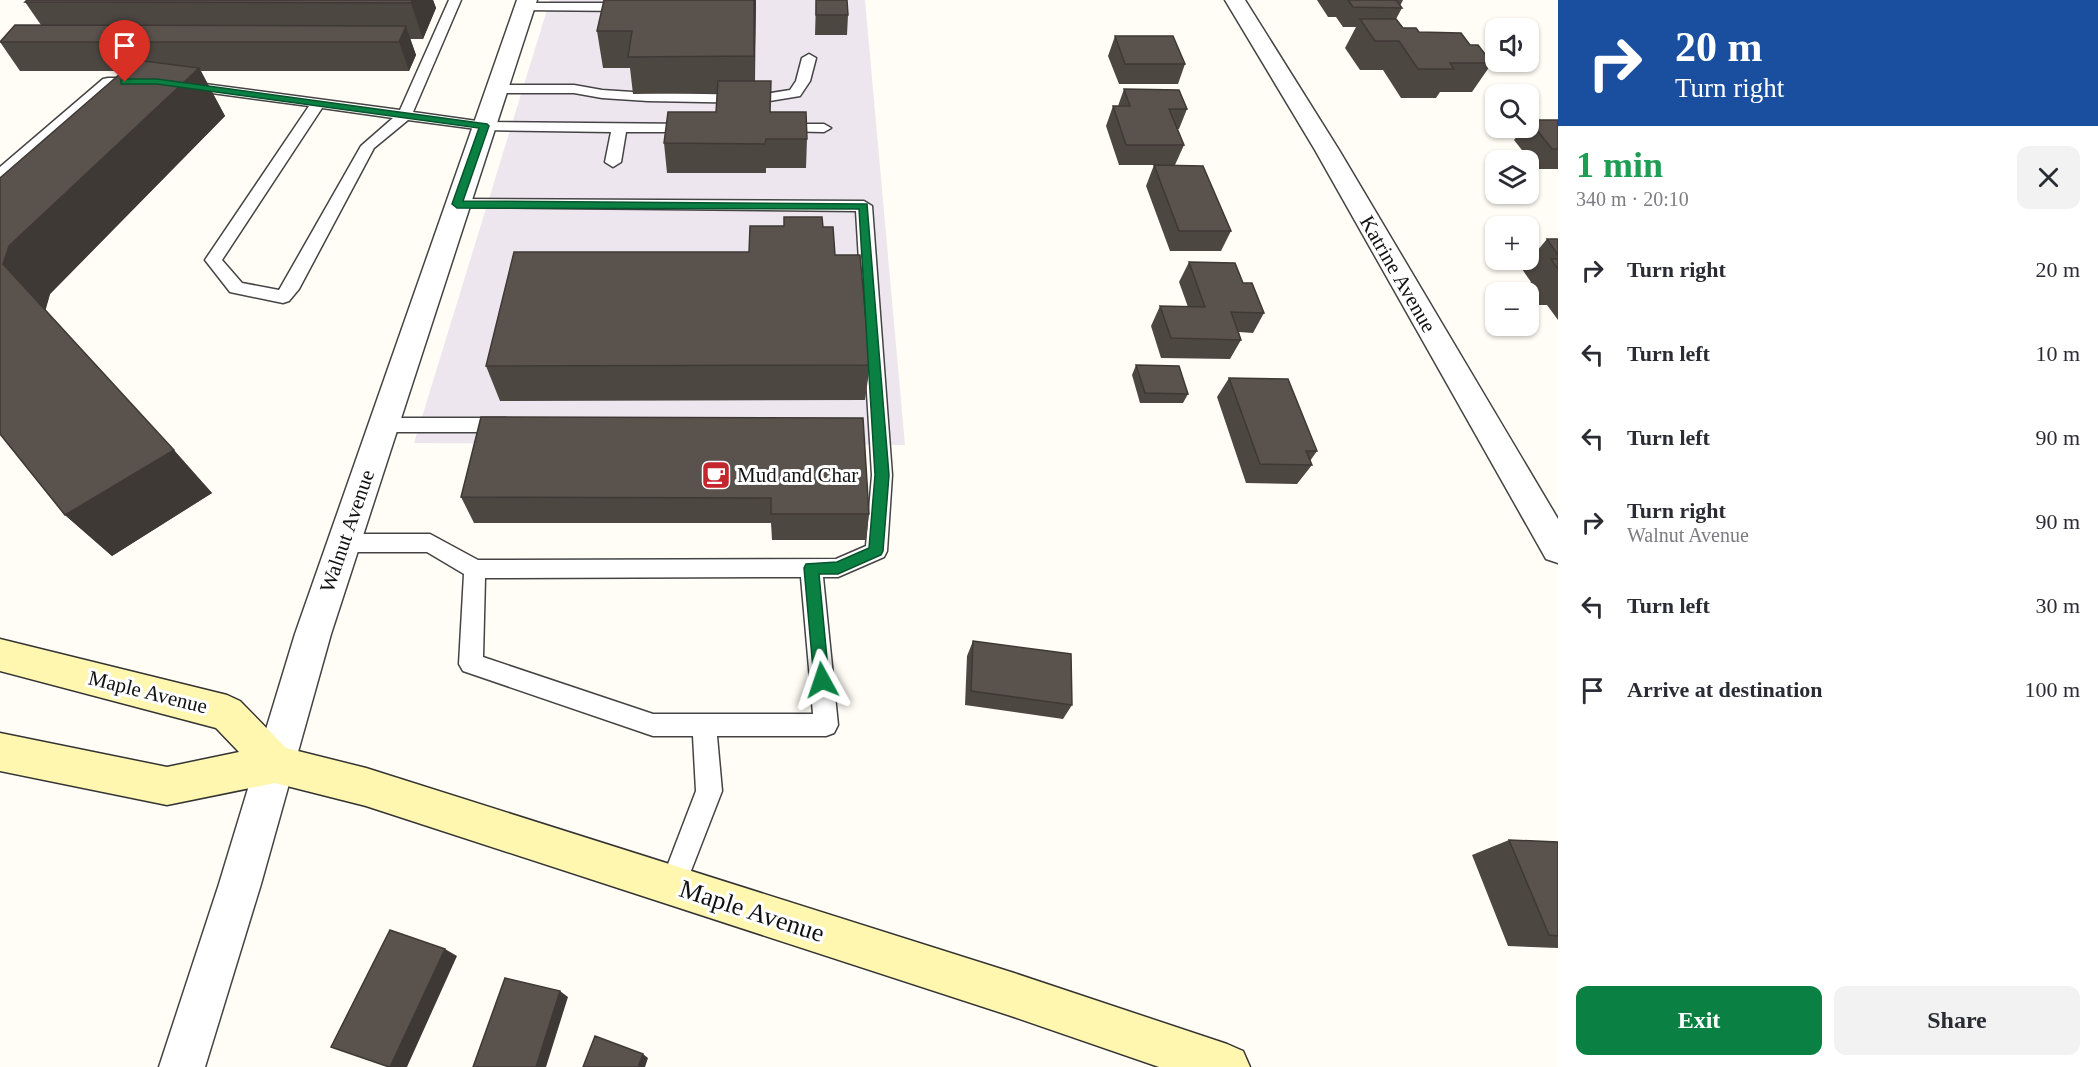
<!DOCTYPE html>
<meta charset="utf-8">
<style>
body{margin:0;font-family:Georgia,serif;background:#f2f2f3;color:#2b2b33;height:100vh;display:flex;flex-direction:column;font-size:22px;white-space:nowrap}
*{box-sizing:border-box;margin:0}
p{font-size:20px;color:#7c7c81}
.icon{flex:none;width:33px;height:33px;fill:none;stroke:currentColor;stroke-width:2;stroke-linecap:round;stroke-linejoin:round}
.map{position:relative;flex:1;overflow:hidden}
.panel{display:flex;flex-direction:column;background:#fff;width:540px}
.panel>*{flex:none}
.banner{background:#1a4fa0;color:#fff;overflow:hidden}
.fabs{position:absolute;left:1485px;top:18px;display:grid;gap:12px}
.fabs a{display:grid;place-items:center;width:54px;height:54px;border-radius:12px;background:#fff;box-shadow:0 2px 4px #0004;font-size:30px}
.pin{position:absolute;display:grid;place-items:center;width:51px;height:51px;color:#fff;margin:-62px -26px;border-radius:50% 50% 50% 0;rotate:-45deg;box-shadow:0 0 6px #0007}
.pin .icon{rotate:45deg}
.me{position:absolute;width:66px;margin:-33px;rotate:355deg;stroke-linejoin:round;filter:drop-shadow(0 0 4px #0008)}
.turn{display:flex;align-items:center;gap:21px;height:126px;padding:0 18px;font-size:27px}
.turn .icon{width:78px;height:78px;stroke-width:2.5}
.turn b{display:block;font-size:42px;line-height:51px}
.round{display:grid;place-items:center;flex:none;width:63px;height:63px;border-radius:12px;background:#f2f2f3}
.head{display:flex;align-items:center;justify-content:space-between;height:102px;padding:0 18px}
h1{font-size:36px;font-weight:700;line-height:45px;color:#1e9e55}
.cta{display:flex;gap:12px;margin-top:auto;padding:12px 18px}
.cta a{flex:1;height:69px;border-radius:12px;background:#0b8043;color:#fff;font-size:24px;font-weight:700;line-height:69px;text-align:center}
.cta a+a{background:#f2f2f3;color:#2b2b33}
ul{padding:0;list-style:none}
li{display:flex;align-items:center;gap:18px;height:84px;padding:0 18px}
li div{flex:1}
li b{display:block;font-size:22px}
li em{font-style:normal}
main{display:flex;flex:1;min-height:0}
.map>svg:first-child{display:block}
.industrial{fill:#eee6ef}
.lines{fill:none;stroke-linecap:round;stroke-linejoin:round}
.service-casing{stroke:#444;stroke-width:3}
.minor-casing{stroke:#444;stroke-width:3}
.secondary-casing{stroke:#333;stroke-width:3}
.service{fill:#fff;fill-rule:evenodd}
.minor{fill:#fff;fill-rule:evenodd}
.secondary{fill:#fff6b0;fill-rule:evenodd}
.wall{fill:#4d4742}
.shaded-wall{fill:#3f3936}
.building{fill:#5a524d;stroke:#3f3936;stroke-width:1.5}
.route{fill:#0b8043;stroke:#07532c;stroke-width:1.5}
.labels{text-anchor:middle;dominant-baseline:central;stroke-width:6;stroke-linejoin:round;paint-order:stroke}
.street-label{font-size:21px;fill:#111;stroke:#fff}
.poi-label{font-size:21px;fill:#111;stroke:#fff;text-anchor:start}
.near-street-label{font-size:26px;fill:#111;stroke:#fff}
</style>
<main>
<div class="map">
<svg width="1558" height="1067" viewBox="0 0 1558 1067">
<rect width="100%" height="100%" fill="#fffdf5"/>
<!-- industrial -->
<path class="industrial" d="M550 0H865L905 445 414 443Z"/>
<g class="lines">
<!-- service casing -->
<g class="service-casing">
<path id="service" d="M449 0H461L413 112 484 122 694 124 701 128 694 132H626L621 162 613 167 605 162 611 132 484 130 408 120 374 148 299 289 289 301 283 303 230 292 205 260 309 106 182 89 175 85 177 82 182 81 400 110ZM322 108 393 118 361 146 279 290 242 283 222 260Z
M524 3H629L635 7 629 11 520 10 518 7Z
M809 54 816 58 810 81 800 96 758 103 648 101 602 98 574 93H497L490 89 497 85H574L602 90 648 93 758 95 790 90 796 81 802 58Z
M108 78H139L146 82 139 86H112L5 178 0 180V167L103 79Z
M780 124H824L831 128 824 132 775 131 773 128Z
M457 199 864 201 872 206 892 475 887 551 884 557 838 577H823L838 725 834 733 826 736H717L722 791 682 894 673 898 664 894 660 885 696 791 693 736H653L463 671 459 664 464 574 427 552H344L337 549 333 543 337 537 344 534H430L478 560 836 559 866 546 872 475 856 211 451 207 449 204ZM801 577 813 714H653L483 657 485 578Z
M383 418H505L512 420 515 425 512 430 505 432H383L376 430 373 425 376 420Z"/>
</g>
<!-- minor casing -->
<g class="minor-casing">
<path id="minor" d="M517 0H537L331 634 261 884 205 1067H159L219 884 295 634Z
M1225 0H1245L1339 150 1558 519V563L1546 559 1315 150Z"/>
</g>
<!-- secondary casing -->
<g class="secondary-casing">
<path id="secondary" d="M0 639 227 695 240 701 286 748 366 768 1014 973 1227 1044 1243 1051 1250 1067H1159L1014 1017 366 806 275 783 167 805 0 771V733L167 767 239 752 216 728 0 671Z"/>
</g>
<!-- service -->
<use href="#service" class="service"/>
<!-- minor -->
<use href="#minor" class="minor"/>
<!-- secondary -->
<use href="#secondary" class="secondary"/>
</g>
<!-- wall -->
<path class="wall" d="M27 0H433L436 8 423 39H410L416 55 409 71H201L225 116 50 294 45 310 212 493 112 556 65 515 0 434 123 71H20L0 42 41 25 25 2Z
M756 0 755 81 771 112 807 139 806 168H766V173H667L664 143 716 112 717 93 633 94 630 68H603L597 31Z
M816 0 848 15 847 35H815Z
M1317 0H1403L1400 6 1402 8 1396 19 1403 28 1470 45 1492 63 1472 92H1440L1436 98H1401L1383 70H1360L1345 48 1356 27H1343L1336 17H1328Z
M1115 36 1185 64 1178 84H1119L1108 56Z
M1124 89 1187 109 1179 129H1177L1184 145 1175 165H1119L1106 126 1113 106H1118Z
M1529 120H1558V169H1537L1514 140 1524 128H1528Z
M1154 165 1231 231 1221 251H1170L1146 186Z
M823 227 835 255 870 365 865 400 500 401 486 366 749 252Z
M1547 239H1558V320L1547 305H1537L1526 288 1531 282 1522 269Z
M1189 262 1243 283 1264 313 1253 333 1239 332 1241 340 1230 359 1161 358 1151 326 1160 306 1188 307 1179 282Z
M1136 365 1188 394 1183 403H1140L1132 375Z
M1229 378 1317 451 1310 461 1312 465 1297 484 1246 483 1217 397Z
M481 417 869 514 866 540H772L771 523H474L461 497Z
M973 641 1072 705 1063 719 965 705 967 656Z
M1509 840 1558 842V948L1508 946 1472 855Z"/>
<!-- shaded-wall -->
<path class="shaded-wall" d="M412 0H433L436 8 423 39 411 3Z
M754 0H756L754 93Z
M406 26 416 55 409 71 399 42Z
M199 68 225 116 50 294 45 312 3 264 9 246Z
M174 450 212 493 112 556 65 515Z
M445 949 457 956 407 1067H390Z
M560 991 568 997 546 1067H536Z
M643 1054 648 1058 645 1067H638Z"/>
<!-- building -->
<path class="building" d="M27 0H412L411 3 25 2Z
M604 0H754V56L628 57 632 31H597Z
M816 0H847L848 15H816Z
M1348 0H1396L1402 8 1353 7Z
M1360 19H1396L1403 28H1416L1419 32 1461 33 1470 45H1478L1492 63H1450L1454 69H1418L1399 41H1375Z
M15 25 406 26 399 42H0Z
M1115 36H1173L1185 64H1125Z
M136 60 199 68 9 246 3 264 174 450 65 515 0 434V178Z
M718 81H771L770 112H806L807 139H766L765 144 664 143 668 112H716Z
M1124 89 1179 90 1187 109H1169L1184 145H1126L1113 106H1130Z
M1529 120H1558V149H1552Z
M1154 165 1203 166 1231 231H1179Z
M784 217H822L823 227H833L835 255H860L870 365 486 366 514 252H749L750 226H784Z
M1547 239H1558V255Z
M1551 259H1558V269Z
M1189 262 1235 263 1243 283H1252L1264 313 1231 312 1241 340 1171 338 1160 306 1205 307Z
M1136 365 1179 366 1188 394 1145 393Z
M1229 378 1288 379 1317 451H1306L1312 465 1260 464Z
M481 417 863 418 869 514H771V498L461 497Z
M973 641 1071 654 1072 705 971 691Z
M1509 840 1558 842V936L1549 935Z
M390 930 445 949 390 1067H389L331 1047Z
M505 978 560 991 536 1067H473Z
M595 1036 643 1054 638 1067H583Z"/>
<!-- route -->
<path class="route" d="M125 79H157L487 124 489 126 463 201 867 204 889 475 883 551 881 555 838 574H819L829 680 827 685 822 687 816 685 814 680 804 568 806 564 837 562 869 548 875 475 859 209 457 208 452 204 479 128 157 84H121V80Z"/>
<!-- icons -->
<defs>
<g id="cafe-square" transform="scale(1.5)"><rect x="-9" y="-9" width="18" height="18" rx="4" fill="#c4262e" stroke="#fff"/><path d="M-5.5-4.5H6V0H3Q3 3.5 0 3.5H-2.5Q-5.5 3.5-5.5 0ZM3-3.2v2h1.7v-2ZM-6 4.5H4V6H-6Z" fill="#fff"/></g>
</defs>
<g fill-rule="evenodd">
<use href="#cafe-square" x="716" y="475"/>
</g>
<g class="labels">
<!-- street labels -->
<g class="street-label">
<text transform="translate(1398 274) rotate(60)">Katrine Avenue</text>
<text transform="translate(347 531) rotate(-71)">Walnut Avenue</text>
<text transform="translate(148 692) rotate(14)">Maple Avenue</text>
</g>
<!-- poi labels -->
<g class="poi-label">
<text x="737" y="475">Mud and Char</text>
</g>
<!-- near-street labels -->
<g class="near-street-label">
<text transform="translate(752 911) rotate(18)">Maple Avenue</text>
</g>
</g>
</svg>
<div class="fabs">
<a><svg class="icon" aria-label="sound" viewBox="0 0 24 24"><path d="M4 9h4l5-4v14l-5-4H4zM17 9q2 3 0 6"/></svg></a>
<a><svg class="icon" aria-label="search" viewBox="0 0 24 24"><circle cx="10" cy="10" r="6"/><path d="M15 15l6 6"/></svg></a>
<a><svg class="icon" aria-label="layers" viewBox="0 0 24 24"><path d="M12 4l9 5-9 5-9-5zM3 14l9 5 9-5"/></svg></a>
<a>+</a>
<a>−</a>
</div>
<div class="pin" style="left:125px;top:82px;background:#d93025"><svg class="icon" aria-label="arrive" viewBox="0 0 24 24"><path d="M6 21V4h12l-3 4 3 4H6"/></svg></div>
<svg class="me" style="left:822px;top:680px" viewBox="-20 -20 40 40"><path d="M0-17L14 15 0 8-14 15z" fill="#0b8043" stroke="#fff" stroke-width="4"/></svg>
</div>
<section class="panel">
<div class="banner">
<div class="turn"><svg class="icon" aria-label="right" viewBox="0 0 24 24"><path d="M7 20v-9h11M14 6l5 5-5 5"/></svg><div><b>20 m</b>Turn right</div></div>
</div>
<div class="head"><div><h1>1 min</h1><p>340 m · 20:10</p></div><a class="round"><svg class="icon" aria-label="close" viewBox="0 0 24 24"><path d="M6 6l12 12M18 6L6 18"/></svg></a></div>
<ul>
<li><svg class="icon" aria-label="right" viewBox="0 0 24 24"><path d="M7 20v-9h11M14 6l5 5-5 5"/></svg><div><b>Turn right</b></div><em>20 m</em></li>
<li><svg class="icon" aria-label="left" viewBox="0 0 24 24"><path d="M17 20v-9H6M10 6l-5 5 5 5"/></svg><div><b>Turn left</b></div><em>10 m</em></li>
<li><svg class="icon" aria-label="left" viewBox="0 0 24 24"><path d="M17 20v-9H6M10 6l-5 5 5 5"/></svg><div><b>Turn left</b></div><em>90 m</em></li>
<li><svg class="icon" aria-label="right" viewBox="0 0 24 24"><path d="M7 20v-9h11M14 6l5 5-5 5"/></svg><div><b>Turn right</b><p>Walnut Avenue</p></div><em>90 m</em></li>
<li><svg class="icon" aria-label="left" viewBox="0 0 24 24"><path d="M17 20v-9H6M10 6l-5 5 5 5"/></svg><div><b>Turn left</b></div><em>30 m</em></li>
<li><svg class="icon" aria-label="arrive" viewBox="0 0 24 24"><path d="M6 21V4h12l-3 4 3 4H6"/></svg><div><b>Arrive at destination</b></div><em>100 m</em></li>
</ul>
<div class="cta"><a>Exit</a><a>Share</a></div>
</section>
</main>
